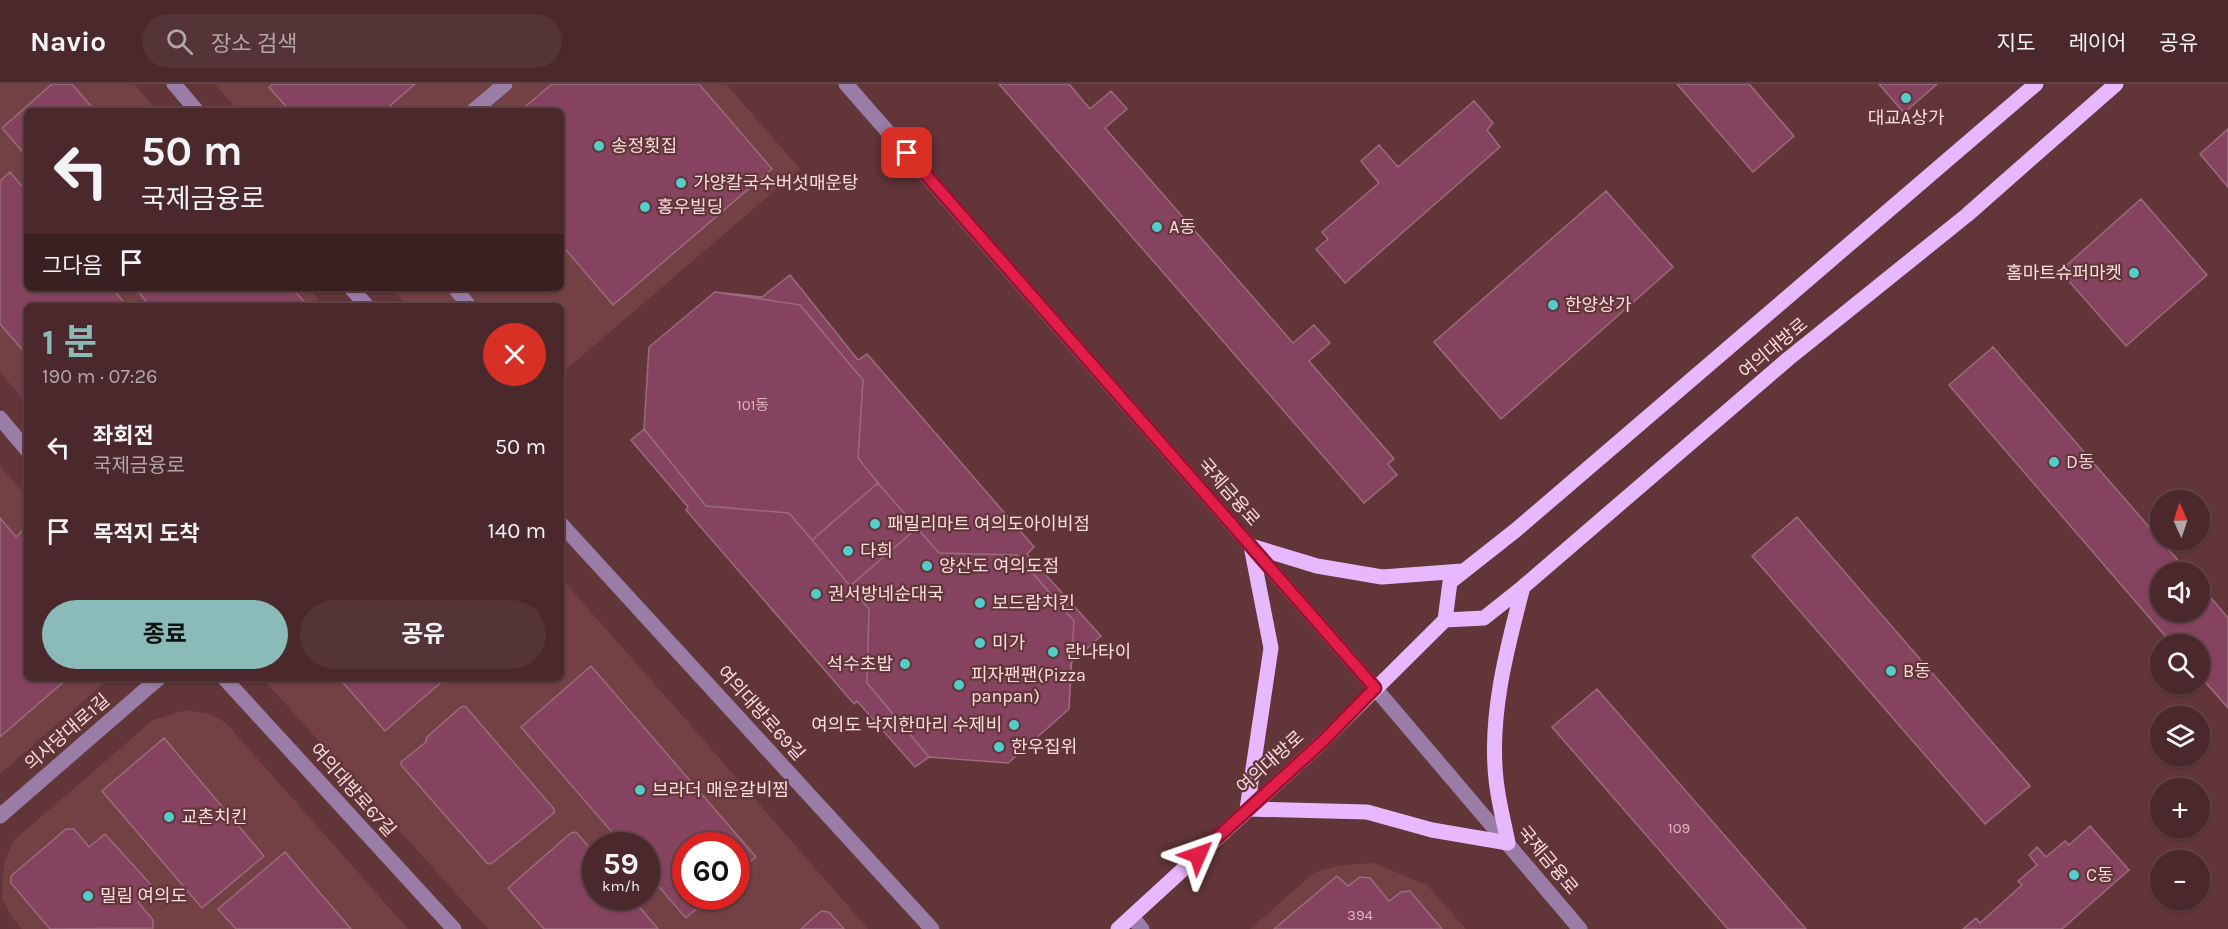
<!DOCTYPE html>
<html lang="ko">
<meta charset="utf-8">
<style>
body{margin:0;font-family:Karla,"Noto Sans KR",sans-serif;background:#543437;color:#f1f3f6;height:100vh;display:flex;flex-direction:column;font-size:22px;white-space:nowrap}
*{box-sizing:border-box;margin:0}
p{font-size:20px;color:#b2a6a9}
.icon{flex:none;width:33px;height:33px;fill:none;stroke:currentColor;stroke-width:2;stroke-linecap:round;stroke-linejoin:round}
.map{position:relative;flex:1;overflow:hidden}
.drawer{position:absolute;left:24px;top:219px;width:540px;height:378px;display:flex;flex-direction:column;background:#4a282b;border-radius:9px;box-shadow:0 2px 4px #0004,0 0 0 2px #614447}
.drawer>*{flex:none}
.banner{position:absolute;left:24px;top:24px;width:540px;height:183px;border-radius:9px;box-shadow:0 2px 4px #0004,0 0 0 2px #614447;background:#4a282b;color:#f1f3f6;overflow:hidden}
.needle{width:39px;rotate:357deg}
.controls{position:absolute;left:2150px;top:406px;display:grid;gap:12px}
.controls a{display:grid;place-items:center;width:60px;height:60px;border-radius:50%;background:#4a282b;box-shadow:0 2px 4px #0004,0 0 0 2px #614447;font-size:30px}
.speed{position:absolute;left:582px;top:748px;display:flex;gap:12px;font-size:30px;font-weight:700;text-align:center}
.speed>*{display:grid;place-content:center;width:78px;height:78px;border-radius:50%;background:#4a282b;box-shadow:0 2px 4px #0004,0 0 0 2px #614447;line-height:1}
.speed small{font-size:15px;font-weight:400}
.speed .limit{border:9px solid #d22;background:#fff;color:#111}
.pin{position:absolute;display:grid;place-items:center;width:51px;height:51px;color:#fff;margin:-26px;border-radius:12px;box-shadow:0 3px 9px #0006}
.me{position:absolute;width:66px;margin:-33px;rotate:47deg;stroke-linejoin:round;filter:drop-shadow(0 0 4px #0008)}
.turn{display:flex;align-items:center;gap:21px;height:126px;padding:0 18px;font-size:27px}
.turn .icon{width:78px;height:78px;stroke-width:2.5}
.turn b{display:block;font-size:42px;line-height:51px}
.then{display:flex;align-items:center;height:57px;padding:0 18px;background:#0003;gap:12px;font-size:22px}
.round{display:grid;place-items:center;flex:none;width:63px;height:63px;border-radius:32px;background:#543437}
.overview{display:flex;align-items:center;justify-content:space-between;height:102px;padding:0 18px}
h1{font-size:36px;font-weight:700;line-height:45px;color:#8bbbb9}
.button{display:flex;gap:12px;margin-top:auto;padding:12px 18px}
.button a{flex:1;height:69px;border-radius:36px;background:#8bbbb9;color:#111;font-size:24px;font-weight:700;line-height:69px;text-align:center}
.button a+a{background:#543437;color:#f1f3f6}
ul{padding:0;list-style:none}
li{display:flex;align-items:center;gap:18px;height:84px;padding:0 18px}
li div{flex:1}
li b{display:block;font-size:22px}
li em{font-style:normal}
header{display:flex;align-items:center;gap:36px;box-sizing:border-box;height:84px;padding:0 30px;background:#4a282b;border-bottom:2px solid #614447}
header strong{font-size:28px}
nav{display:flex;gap:33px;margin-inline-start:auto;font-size:21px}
.search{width:420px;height:54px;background:#543437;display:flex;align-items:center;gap:15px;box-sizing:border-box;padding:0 21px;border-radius:33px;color:#b2a6a9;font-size:22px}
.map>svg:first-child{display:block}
.built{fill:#734044;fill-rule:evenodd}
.building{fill:#85435f;stroke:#9a6c7d;stroke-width:1.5}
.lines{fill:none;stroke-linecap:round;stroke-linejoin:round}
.minor{stroke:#997da7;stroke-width:15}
.major{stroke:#e7b8fd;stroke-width:15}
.route-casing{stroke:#92132f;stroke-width:15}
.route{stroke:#e11d48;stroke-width:10}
.poi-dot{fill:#52cdcc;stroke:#623539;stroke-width:2}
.labels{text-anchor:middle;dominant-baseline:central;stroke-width:4.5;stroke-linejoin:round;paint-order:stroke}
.number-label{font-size:15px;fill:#ddb6be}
.poi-label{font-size:18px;fill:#faddde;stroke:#623539;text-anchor:start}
.street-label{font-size:18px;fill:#faddde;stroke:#623539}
</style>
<header>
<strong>Navio</strong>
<div class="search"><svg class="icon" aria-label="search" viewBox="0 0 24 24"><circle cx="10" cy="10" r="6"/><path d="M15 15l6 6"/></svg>장소 검색</div>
<nav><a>지도</a><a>레이어</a><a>공유</a></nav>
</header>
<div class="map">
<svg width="2228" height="845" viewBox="0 0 2228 845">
<rect width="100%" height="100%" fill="#623539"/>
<!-- built -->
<path class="built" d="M0 0H134L157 27H27V204H309L324 222H27V320L0 288Z
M215 0H726L800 85 561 290V222H407L391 204H561V27H238Z
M0 382 27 413V594H110L0 690Z
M561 494 681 630 868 845H488L262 594H561ZM596 762H646V813H596ZM686 762H736V813H686Z
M186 626 210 630 226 639 408 845H22L11 832 2 813 4 779 13 757 153 636Z
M1374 779 1427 801 1466 845H1250L1315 788 1341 781Z"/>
<!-- building -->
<path class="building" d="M52 0H72L95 27H27V73L2 44Z
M273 0H415L384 27H290L269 3Z
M552 0H699L772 85 613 221 561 160V27H520Z
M999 0H1069L1090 25 1111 7 1127 25 1105 44 1293 259 1314 241 1330 259 1309 277 1394 375 1388 380 1397 391 1364 419Z
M1677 0H1749L1794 52 1753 88Z
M1879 0H1937L1904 29Z
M1474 17 1493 39 1487 46 1500 63 1345 199 1316 165 1328 155 1322 148 1379 99 1361 77 1379 61 1398 83Z
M2228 45V103L2200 70Z
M10 88 27 108V204H112L127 222H27V271L0 240V97Z
M1606 107 1673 183 1501 335 1434 258Z
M2141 115 2207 191 2126 262 2060 187Z
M790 191 858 276 867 270 1034 463 1027 470 1101 552 1071 579 1069 625 1008 679 929 673 915 683 857 617 854 620 686 426 688 423 631 356 644 345 649 263 715 208 762 213Z
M135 204H292L308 222H150Z
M715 208 800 221 863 296 858 374 878 399 812 456 789 429 706 422 644 345 649 263Z
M1993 263 2189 489H2160V528H2199V500L2228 534V624L2199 591V561H2173L1949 301Z
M878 399 917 444 850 502 812 456Z
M1797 433 2030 702 1985 740 1752 472Z
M0 434 16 453 22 447 27 448V594H68L0 653Z
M917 444 939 469 1017 471 1074 537 1069 625 1008 679 929 673 867 599 869 525 850 502Z
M591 582 756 773 736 790V762H686V813H710L686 834 646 788V762H624L521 643Z
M339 594H446L385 647Z
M1597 605 1806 845H1728L1552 643Z
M465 622 554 725V729L491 780 487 779 401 681V678L426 658 427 653 461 623Z
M164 654 264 772 202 824 102 707Z
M2090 742 2129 786 2062 845H1963L1976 834 1980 839 2022 801 2018 797 2037 781 2029 771 2037 763 2046 773 2065 757 2069 761Z
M66 745H74L89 763 105 750 152 802V806L138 818 153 836V844L50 845 11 799V792Z
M576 748 596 771V813H631L658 845H544L508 804 571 749Z
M285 768 351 845H236L218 825Z
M1337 792 1348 802 1360 793 1370 794 1389 817 1401 808 1410 807 1442 845H1274Z
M821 827 829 828 844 845H801Z"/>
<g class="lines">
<!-- minor -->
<path class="minor" d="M174 0 197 27
M846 0 1375 604 1580 845
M473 27 505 0
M351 204 367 222
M455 204 469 222
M0 334 27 366
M561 440 932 845
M224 594 454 845
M0 732 159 594
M1132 833 1142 845"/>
<!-- major -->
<path class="major" d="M1462 487 1382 493 1317 482 1251 462 1271 564 1247 725 1367 728 1432 746 1508 759C1504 738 1498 716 1496 695 1489 631 1507 564 1523 503
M1445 536 1484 534 1523 503 1788 275 1967 131 2116 0
M1118 845 1323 657 1445 536 1450 498 1516 446 2036 0"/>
</g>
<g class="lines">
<!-- route casing -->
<g class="route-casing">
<path id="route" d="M907 69 1375 604 1323 657 1198 771"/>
</g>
<!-- route -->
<use href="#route" class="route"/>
</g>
<!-- markers -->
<g class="poi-dot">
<circle cx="1906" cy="14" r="6"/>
<circle cx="599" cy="62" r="6"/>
<circle cx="681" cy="99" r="6"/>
<circle cx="645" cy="123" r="6"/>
<circle cx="1157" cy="143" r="6"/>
<circle cx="2134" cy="189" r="6"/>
<circle cx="1553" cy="221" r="6"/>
<circle cx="2054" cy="378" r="6"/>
<circle cx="875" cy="440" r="6"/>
<circle cx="848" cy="467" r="6"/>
<circle cx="927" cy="482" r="6"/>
<circle cx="816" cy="510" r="6"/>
<circle cx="980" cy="519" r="6"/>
<circle cx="980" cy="559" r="6"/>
<circle cx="1053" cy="568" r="6"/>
<circle cx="905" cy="580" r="6"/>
<circle cx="1891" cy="587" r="6"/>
<circle cx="959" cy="601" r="6"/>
<circle cx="1014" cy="641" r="6"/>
<circle cx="999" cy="663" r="6"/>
<circle cx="640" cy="706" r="6"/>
<circle cx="169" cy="733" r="6"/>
<circle cx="2074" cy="791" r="6"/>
<circle cx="88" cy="812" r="6"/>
</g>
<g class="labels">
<!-- number labels -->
<g class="number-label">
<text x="753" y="321">101동</text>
<text x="1679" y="744">109</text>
<text x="1360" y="831">394</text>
</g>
<!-- poi labels -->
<g class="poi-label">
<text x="1906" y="34" text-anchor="middle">대교A상가</text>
<text x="611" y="62">송정횟집</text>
<text x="693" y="99">가양칼국수버섯매운탕</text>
<text x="657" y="123">홍우빌딩</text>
<text x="1169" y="143">A동</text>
<text x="2122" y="189" text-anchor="end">홈마트슈퍼마켓</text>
<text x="1565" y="221">한양상가</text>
<text x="2066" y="378">D동</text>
<text x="887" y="440">패밀리마트 여의도아이비점</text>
<text x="860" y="467">다희</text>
<text x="939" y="482">양산도 여의도점</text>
<text x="828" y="510">권서방네순대국</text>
<text x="992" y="519">보드람치킨</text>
<text x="992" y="559">미가</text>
<text x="1065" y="568">란나타이</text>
<text x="893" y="580" text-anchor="end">석수초밥</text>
<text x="1903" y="587">B동</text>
<text x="971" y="591">피자팬팬(Pizza<tspan x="971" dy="21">panpan)</tspan></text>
<text x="1002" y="641" text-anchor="end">여의도 낙지한마리 수제비</text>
<text x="1011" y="663">한우집위</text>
<text x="652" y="706">브라더 매운갈비찜</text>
<text x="181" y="733">교촌치킨</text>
<text x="2086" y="791">C동</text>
<text x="100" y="812">밀림 여의도</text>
</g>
<!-- street labels -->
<g class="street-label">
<text transform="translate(1773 264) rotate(-40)">여의대방로</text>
<text transform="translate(1229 408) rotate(49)">국제금융로</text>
<text transform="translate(761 629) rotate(48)">여의대방로69길</text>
<text transform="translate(67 648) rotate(-41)">의사당대로1길</text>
<text transform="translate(1270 678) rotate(-42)">여의대방로</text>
<text transform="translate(353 706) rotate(48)">여의대방로67길</text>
<text transform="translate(1548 776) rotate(50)">국제금융로</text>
</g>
</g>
</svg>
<div class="controls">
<a><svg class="needle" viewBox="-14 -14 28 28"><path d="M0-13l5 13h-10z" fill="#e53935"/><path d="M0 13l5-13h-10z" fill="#b2a6a9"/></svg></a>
<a><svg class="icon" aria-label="sound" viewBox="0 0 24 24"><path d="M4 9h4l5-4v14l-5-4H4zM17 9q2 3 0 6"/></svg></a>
<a><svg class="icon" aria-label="search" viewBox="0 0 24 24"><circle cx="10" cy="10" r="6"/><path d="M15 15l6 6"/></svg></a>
<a><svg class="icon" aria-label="layers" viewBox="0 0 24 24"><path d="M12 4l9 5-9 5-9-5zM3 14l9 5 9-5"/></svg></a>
<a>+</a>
<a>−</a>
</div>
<div class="speed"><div>59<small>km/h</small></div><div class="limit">60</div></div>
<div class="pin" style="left:907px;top:69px;background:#d93025"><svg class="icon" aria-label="arrive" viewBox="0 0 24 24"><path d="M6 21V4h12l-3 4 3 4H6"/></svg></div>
<svg class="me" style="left:1198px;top:771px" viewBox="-20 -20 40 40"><path d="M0-17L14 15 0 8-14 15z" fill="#e11d48" stroke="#fff" stroke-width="4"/></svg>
<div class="banner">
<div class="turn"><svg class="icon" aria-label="left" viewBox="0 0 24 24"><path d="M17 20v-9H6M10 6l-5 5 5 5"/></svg><div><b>50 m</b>국제금융로</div></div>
<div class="then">그다음<svg class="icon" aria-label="arrive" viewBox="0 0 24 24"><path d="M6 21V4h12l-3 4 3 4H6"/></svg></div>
</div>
<section class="drawer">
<div class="overview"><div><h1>1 분</h1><p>190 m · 07:26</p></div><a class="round" style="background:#d93025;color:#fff"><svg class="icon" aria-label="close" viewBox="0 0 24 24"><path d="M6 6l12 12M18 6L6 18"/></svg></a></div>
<ul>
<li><svg class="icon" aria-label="left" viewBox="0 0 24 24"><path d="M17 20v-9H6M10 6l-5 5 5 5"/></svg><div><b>좌회전</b><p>국제금융로</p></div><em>50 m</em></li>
<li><svg class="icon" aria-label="arrive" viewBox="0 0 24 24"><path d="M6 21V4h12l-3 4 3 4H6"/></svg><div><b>목적지 도착</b></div><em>140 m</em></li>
</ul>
<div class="button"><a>종료</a><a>공유</a></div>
</section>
</div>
